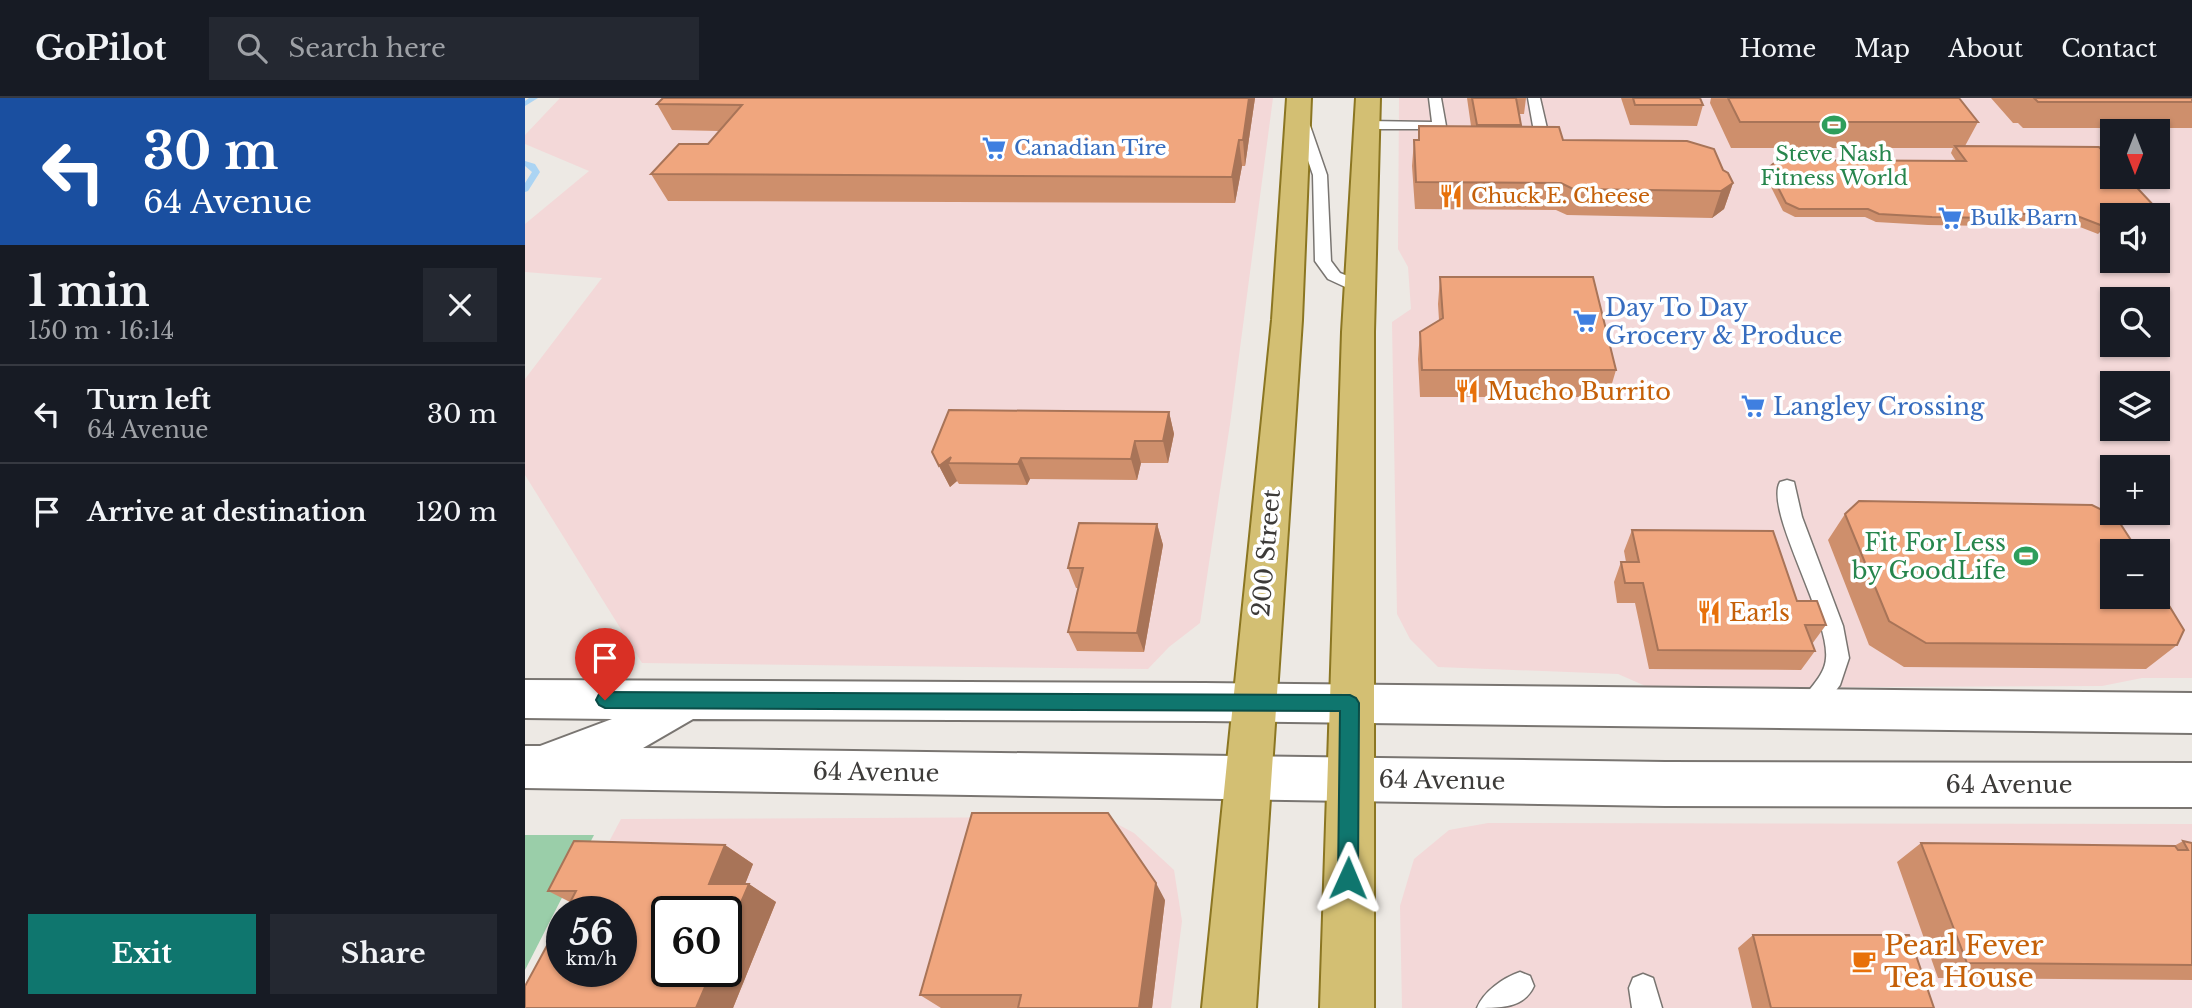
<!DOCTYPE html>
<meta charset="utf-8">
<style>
body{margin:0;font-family:"Libre Baskerville",serif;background:#242831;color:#f1f3f6;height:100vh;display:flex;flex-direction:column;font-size:26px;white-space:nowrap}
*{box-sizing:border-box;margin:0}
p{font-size:23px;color:#9ea1a6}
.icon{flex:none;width:38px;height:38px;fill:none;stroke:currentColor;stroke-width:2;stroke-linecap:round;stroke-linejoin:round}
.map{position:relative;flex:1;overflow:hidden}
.sheet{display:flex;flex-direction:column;background:#171b24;width:525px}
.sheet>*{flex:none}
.top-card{background:#1a4fa0;color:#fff;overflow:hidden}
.needle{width:46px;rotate:180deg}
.controls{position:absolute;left:1575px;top:21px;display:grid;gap:14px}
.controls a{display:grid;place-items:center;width:70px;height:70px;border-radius:0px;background:#171b24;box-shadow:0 2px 5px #0004;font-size:35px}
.speed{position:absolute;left:21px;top:798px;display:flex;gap:14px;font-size:35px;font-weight:700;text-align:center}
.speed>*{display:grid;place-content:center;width:91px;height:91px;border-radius:50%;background:#171b24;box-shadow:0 2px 5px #0004;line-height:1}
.speed small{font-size:18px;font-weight:400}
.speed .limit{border:4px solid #111;border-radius:10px;background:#fff;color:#111}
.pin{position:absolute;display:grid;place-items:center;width:60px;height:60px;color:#fff;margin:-72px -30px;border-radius:50% 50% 50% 0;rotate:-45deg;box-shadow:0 0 7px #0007}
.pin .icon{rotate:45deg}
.me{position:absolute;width:77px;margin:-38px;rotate:1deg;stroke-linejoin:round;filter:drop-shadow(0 0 5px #0008)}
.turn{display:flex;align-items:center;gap:24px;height:147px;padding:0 28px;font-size:32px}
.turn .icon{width:91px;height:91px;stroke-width:2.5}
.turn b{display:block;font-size:49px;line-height:60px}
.round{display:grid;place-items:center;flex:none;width:74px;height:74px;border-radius:0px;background:#242831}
.overview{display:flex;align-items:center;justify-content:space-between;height:119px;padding:0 28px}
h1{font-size:42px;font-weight:700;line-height:52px}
.primary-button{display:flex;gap:14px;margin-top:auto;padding:14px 28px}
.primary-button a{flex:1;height:80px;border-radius:0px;background:#0f766e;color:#fff;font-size:28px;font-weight:700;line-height:80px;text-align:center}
.primary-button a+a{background:#242831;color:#f1f3f6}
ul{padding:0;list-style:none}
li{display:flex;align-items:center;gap:21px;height:98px;padding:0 28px;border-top:2px solid #363941}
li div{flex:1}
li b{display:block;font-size:26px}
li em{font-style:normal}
header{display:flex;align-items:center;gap:42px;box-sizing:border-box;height:98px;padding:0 35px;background:#171b24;border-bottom:2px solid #363941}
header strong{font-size:33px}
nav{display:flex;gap:38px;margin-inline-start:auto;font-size:24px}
.search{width:490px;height:63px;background:#242831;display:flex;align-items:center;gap:18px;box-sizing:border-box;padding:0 24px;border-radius:0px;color:#9ea1a6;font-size:26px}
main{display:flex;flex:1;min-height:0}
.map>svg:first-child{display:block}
.commercial{fill:#f3d8d8;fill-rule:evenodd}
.green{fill:#9acea9}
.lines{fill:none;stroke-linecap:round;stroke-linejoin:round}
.stream{fill:#abd4f3;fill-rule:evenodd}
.service-casing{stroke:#797571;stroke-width:3}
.secondary-casing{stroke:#797571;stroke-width:4}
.primary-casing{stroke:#8b7622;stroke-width:4}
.service{fill:#fff;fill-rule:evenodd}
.secondary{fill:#fff;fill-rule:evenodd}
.primary{fill:#d3bf73;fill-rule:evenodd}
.wall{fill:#ce8f6c}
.shaded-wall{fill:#a87458}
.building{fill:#f0a67e;stroke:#a87458;stroke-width:2}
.route{fill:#0f766e;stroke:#0a4d48;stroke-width:2}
.labels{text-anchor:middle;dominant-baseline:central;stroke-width:7;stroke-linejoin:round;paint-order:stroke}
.far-shop-label{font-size:21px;fill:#366cbe;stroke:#fff;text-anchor:start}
.far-leisure-label{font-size:21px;fill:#27864d;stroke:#fff}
.far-food-label{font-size:21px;fill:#c56008;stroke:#fff;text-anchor:start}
.shop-label{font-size:24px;fill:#366cbe;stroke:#fff;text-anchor:start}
.food-label{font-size:24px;fill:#c56008;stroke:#fff;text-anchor:start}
.leisure-label{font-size:24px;fill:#27864d;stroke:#fff;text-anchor:end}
.street-label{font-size:24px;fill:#3d3b39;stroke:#fff}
.near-food-label{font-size:28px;fill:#c56008;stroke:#fff;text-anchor:start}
</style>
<header>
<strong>GoPilot</strong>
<div class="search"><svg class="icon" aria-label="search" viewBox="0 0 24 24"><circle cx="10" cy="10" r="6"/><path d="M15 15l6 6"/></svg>Search here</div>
<nav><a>Home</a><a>Map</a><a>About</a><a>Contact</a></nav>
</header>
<main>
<section class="sheet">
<div class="top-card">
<div class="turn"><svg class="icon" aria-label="left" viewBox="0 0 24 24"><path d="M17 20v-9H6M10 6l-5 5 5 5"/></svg><div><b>30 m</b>64 Avenue</div></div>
</div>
<div class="overview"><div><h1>1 min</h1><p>150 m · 16:14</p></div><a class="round"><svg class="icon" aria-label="close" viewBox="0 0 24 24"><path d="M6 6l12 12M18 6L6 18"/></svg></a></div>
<ul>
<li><svg class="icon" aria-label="left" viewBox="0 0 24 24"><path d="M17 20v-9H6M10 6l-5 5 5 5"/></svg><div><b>Turn left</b><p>64 Avenue</p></div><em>30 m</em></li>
<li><svg class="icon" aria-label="arrive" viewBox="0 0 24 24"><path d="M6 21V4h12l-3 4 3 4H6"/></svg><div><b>Arrive at destination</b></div><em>120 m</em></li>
</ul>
<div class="primary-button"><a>Exit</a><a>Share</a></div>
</section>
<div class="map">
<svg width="1667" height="910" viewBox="0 0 1667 910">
<rect width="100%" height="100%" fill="#ede9e4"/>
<!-- commercial -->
<path class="commercial" d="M35 0H748L705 326 675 525 644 549 623 571 117 565 0 377V281L77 180 0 174V126L64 73 0 46V37Z
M874 0H1667V580H1617L1577 588 1125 590 1093 576 913 569 885 541 872 516 867 224 886 211 883 169 873 151ZM1587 33H1633V79H1587ZM1587 117H1633V163H1587ZM1587 201H1633V247H1587ZM1587 285H1633V331H1587ZM1587 369H1633V415H1587ZM1587 453H1633V499H1587Z
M579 719 609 735 649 772 657 823 646 910H0L37 873H96V814H47L96 721ZM142 814H201V873H142Z
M963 725 1667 726V910H877L875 808 889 761 924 732Z"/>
<!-- green -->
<path class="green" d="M0 737H69L0 872Z"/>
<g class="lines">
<!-- stream -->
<path class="stream" d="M4 0H13L0 8V3Z
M0 63 10 66 15 74 3 93 0 94V85L7 74 0 68Z"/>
<!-- service casing -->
<g class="service-casing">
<path id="service" d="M904 0H916L921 28 919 31H842L835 27 842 23 907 24Z
M1003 0H1015L1024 39 1022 42H1012L1010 39Z
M775 15 782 19 802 77 806 163 815 175 841 185 843 189 841 193H829L803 181 790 163 788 77 768 19Z
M1262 382 1269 384 1277 419 1318 528 1324 560 1315 587 1291 619 1283 622 1275 619 1271 611C1279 594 1300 580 1301 560 1305 520 1239 412 1255 384Z
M995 874 1005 878 1009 888C999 910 977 910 952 910 959 893 978 880 995 874Z
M1118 876 1128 880 1137 910H1107L1104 890 1108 880Z"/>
</g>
<!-- secondary casing -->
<g class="secondary-casing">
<path id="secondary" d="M0 582 679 585 1667 595V635L679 623 168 621 118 650 1140 664 1667 665V709L1140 708 0 690V648H15L87 621 0 620Z"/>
</g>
<!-- primary casing -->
<g class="primary-casing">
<path id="primary" d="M762 0H786L777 222 731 910H677L747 222Z
M831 0H855L849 234V910H795L817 234Z"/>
</g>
<!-- service -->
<use href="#service" class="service"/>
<!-- secondary -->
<use href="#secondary" class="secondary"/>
<!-- primary -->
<use href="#primary" class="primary"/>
</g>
<!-- wall -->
<path class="wall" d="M138 0H730L720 68H717L710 105 143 103 126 76 183 46 194 33 147 32 132 6Z
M942 0H1001L999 16H995L996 28 1038 42 1198 72 1208 85 1199 111 1187 120 1042 117 1031 112 890 111 887 68 889 42H893L894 28H946Z
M1096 0H1175L1178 7 1172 28 1105 27Z
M1186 0H1434L1453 24 1440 48 1631 110 1625 117H1587L1573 136 1542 124 1467 123 1465 128 1403 127 1351 124 1340 119H1270L1258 113 1240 77 1243 70 1431 63 1426 55 1428 50H1206L1185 5Z
M1466 0H1667V30H1498L1493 25H1488Z
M915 179 1091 272 1083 299H895L893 261 895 234 914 222 913 206Z
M644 314 649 336 643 365H616L612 382 505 381 502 387 434 386 432 383 425 389 407 354Z
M1320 416 1640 501 1652 547 1621 571 1379 569 1344 547 1303 442Z
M632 426 638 447 619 554 552 553 543 534 553 490H551L543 470Z
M1107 432 1272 503 1301 527 1287 546 1290 553 1276 572 1124 571 1110 505H1092L1089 484 1096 464H1101L1099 453Z
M1658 743 1667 745V882L1413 880 1372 764 1396 745 1649 748Z
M200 747 228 766 220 786H224L251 804 208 910H0L45 804 23 793Z
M640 802 627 910H416L395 897Z
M1228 837 1409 910H1227L1213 850Z"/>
<!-- shaded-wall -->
<path class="shaded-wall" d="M724 0H730L720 68 718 42Z
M714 42 717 68 710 105 707 79Z
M1208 85 1199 111 1187 120 1196 93Z
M1587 119V121L1573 136 1578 128Z
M644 314 649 336 643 365 638 343Z
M610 343 616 365 612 382 606 361Z
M426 359 423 365 432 383 425 389 414 368Z
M496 360 505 381 502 387 493 366Z
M632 426 638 447 619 554 612 535Z
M200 747 228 766 213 804 184 786Z
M631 785 640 802 627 910H614Z
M224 786 251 804 208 910H171L187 873H201V839Z"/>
<!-- building -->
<path class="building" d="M138 0H724L718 42H714L707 79 126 76 154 46H183L217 7 132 6Z
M947 0H991L996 27H952Z
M1108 0H1175L1178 7H1110Z
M1203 0H1434L1453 24H1215Z
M1509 0H1667V4H1513Z
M894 28 1034 29 1038 42 1162 43 1189 51 1198 72 1203 75 1208 85 1196 93 1048 91 1036 85 891 84 889 42H894Z
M1430 48 1574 49 1587 63V79H1602L1631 110H1596L1589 117H1587V119L1578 128 1547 116H1472L1470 120 1407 119 1354 116 1343 111H1274L1261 105 1243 70 1253 62 1441 63Z
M915 179H1068L1091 272H897L895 234 918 220Z
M424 312 644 314 638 343H610L606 361 496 360 493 366 423 365 426 359 414 368 407 354Z
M1334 403 1567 407 1591 419 1613 453H1587V499H1633V484L1642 498 1640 501 1659 532 1652 547 1401 545 1364 523 1320 416Z
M554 425 632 426 612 535 543 534 558 470H543Z
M1107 432 1248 433 1272 503H1292L1301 527H1280L1290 553 1133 552 1118 485H1100L1096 464H1114Z
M447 715H583L631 785 614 910H493L496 897H395Z
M49 743 200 747 184 786H224L201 839V814H142V873H187L171 910H0V888L37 820V873H96V814H40L51 793H23Z
M1658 743 1667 745V867L1442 865 1396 745 1650 748 1653 752H1663Z
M1228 837H1384L1409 910H1246Z"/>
<!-- route -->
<path class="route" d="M80 594 825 597 831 600 834 605 833 780 830 787 823 790 816 787 813 780 815 613 80 610 74 607 71 602 74 596Z"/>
<!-- icons -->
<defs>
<g id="stadium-bare" transform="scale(1.89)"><path d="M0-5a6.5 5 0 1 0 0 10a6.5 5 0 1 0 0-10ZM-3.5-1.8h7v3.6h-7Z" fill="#2e9e5b" stroke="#fff" stroke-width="2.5" paint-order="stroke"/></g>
<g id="supermarket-bare" transform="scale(1.89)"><path d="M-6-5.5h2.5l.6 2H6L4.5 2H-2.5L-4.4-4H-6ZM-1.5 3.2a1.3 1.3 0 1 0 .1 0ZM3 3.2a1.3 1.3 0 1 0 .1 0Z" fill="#3f7fe0" stroke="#fff" stroke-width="2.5" paint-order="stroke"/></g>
<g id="restaurant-bare" transform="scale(1.89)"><path d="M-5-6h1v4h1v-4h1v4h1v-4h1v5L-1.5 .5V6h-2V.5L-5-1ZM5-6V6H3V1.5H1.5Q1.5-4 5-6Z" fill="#e8710a" stroke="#fff" stroke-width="2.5" paint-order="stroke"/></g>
<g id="cafe-bare" transform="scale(1.89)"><path d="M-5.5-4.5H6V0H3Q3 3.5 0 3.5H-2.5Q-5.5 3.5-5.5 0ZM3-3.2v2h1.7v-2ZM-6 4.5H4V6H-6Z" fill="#e8710a" stroke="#fff" stroke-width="2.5" paint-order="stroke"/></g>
</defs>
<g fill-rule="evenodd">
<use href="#stadium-bare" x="1309" y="27"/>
<use href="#supermarket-bare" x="469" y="50"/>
<use href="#restaurant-bare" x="926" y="98"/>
<use href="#supermarket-bare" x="1425" y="120"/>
<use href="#supermarket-bare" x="1060" y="223"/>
<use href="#restaurant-bare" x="942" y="293"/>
<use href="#supermarket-bare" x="1228" y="308"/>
<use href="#stadium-bare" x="1501" y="458"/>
<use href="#restaurant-bare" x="1184" y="514"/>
<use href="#cafe-bare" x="1339" y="863"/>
</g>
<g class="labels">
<!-- far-shop labels -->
<g class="far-shop-label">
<text x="489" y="50">Canadian Tire</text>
<text x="1445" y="120">Bulk Barn</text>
</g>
<!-- far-leisure labels -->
<g class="far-leisure-label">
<text x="1309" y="56">Steve Nash<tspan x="1309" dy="24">Fitness World</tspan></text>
</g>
<!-- far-food labels -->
<g class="far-food-label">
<text x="946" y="98">Chuck E. Cheese</text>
</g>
<!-- shop labels -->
<g class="shop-label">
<text x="1080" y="209">Day To Day<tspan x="1080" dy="28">Grocery &amp; Produce</tspan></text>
<text x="1248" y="308">Langley Crossing</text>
</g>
<!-- food labels -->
<g class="food-label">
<text x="962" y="293">Mucho Burrito</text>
<text x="1204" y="514">Earls</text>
</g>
<!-- leisure labels -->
<g class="leisure-label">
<text x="1481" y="444">Fit For Less<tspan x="1481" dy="28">by GoodLife</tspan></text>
</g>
<!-- street labels -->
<g class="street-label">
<text transform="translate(741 455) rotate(-85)">200 Street</text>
<text transform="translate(351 674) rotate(1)">64 Avenue</text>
<text transform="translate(917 682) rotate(1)">64 Avenue</text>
<text x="1484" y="686">64 Avenue</text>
</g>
<!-- near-food labels -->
<g class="near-food-label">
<text x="1359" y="847">Pearl Fever<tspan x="1359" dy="32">Tea House</tspan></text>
</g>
</g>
</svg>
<div class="controls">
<a><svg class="needle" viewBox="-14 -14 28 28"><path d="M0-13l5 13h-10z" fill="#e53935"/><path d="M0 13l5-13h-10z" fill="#9ea1a6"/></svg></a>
<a><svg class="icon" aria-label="sound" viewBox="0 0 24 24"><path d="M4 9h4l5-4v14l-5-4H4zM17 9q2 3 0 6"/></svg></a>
<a><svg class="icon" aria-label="search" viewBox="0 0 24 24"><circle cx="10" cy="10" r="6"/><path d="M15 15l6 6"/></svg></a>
<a><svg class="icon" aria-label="layers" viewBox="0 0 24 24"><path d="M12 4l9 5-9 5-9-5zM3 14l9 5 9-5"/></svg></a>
<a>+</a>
<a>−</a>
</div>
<div class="speed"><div>56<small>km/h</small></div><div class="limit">60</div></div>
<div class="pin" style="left:80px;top:602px;background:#d93025"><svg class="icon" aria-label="arrive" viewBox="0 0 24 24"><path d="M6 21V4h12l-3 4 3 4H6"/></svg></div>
<svg class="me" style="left:823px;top:780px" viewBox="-20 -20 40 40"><path d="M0-17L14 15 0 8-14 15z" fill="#0f766e" stroke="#fff" stroke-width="4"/></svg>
</div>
</main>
